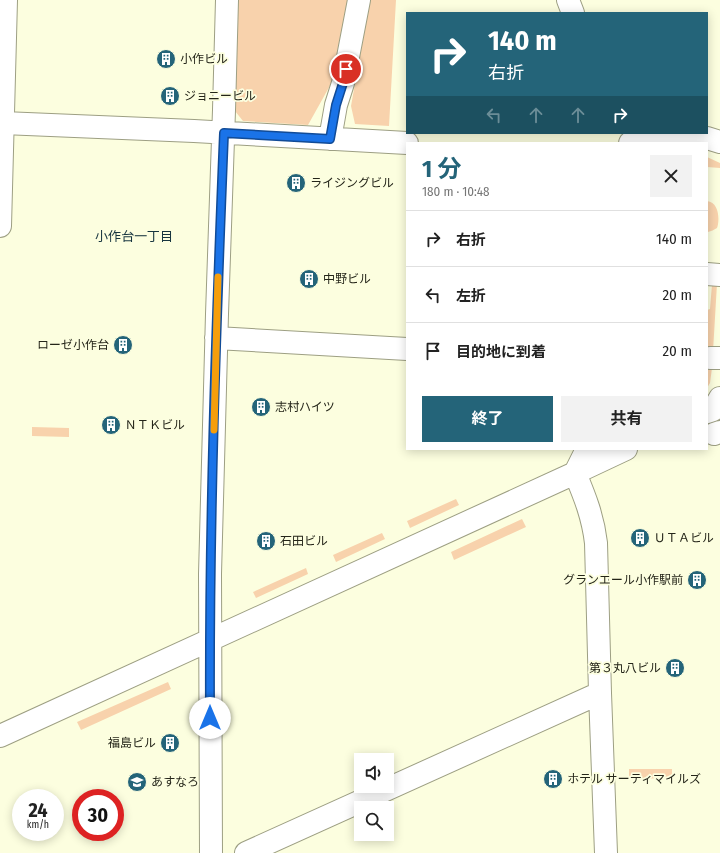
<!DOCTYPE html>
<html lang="ja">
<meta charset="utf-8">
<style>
body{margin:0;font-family:"Fira Sans Condensed","Noto Sans JP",sans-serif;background:#f2f2f2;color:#222;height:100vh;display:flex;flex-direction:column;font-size:15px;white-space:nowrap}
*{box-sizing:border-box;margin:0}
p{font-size:13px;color:#767676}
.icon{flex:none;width:22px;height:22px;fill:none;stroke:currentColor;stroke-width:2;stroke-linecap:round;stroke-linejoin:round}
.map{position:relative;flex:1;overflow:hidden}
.drawer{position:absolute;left:406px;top:142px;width:302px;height:308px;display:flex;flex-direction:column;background:#fff;border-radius:0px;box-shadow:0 2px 10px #0003}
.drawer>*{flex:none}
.guide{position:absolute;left:406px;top:12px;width:302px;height:122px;border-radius:0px;box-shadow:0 2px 10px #0003;background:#246479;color:#fff;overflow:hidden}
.controls{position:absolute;left:354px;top:753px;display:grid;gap:8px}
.controls a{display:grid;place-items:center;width:40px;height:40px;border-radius:0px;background:#fff;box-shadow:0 2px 10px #0003;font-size:20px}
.speed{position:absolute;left:12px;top:789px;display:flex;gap:8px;font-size:20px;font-weight:700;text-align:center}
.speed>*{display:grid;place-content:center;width:52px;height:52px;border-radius:50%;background:#fff;box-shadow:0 2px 10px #0003;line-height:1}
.speed small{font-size:10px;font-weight:400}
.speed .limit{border:6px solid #d22;background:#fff;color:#111}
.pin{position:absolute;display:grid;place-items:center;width:34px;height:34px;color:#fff;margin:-17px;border:2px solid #fff;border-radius:50%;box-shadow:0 1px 4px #0007}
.me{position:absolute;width:44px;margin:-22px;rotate:0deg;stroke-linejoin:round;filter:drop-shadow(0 0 3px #0008)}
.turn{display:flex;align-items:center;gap:14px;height:84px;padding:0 16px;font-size:18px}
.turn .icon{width:52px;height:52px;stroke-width:2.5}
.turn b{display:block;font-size:28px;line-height:34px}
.lanes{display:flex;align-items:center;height:38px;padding:0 16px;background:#0003;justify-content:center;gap:20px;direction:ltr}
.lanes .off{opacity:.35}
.round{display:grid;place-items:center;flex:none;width:42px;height:42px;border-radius:0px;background:#f2f2f2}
.summary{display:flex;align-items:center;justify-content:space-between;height:68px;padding:0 16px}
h1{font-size:24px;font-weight:700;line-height:30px;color:#246479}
.cta{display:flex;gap:8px;margin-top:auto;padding:8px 16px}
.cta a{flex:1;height:46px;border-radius:0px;background:#246479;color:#fff;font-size:16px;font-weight:700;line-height:46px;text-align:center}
.cta a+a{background:#f2f2f2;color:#222}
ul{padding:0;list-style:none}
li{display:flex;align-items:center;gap:12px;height:56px;padding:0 16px;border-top:1px solid #e0e0e0}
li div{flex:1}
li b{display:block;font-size:15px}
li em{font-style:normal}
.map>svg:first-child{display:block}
.green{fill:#f8d2ac}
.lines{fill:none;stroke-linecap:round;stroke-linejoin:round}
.minor-casing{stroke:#9d9f83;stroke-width:24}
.minor{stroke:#fff;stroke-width:22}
.route-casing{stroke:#114b97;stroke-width:10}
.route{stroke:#1a73e8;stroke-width:7}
.slow{stroke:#f59e0b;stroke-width:7}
.labels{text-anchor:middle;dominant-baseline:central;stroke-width:3.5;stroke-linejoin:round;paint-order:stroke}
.poi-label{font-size:12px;fill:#242519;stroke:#fcfedf;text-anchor:start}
.neighbourhood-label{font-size:13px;fill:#17353f;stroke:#fcfedf}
</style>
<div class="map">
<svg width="720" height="853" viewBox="0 0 720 853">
<rect width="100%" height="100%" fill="#fcfedf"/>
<!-- green -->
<path class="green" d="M238 0H348L332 82 308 125 243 121 235 111Z
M370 0H396L389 126 355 124 351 106Z
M707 157 720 163V168L707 167Z
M707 201C719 202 720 220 717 228 714 230 711 231 708 232Z
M718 267 712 368 710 383 707 388V310L710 309 713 272Z
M32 427 69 428V437L32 436Z
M456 499 459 505 410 528 407 521Z
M522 519 526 527 454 560 451 552Z
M382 533 385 539 336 562 333 555Z
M306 568 308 574 256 598 253 592Z
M168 682 171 689 81 730 77 722Z
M629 769H672V778L629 779Z"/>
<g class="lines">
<!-- minor casing -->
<g class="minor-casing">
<path id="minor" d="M568 0 573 13
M3 123 194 131 407 143
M330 139 336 105 343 83 359 0
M630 143 659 134 707 138 720 142
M0 226 6 0
M707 274 720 275
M216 338 407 349
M710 358H720
M707 412 713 410 720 398
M714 434 720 432
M587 449 575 473 626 449
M0 736 575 473C585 497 593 517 596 543L600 693 606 853
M211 853 210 574 217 314 224 110 227 0
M246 853 600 693"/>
</g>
<!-- minor -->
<use href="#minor" class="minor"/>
</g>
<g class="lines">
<!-- route casing -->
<g class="route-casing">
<path id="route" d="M210 718C209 523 216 328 224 133L330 139 336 105 343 83 346 69"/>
</g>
<!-- route -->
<use href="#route" class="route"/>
<!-- slow -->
<path class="slow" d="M214 430 218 277"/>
</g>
<!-- icons -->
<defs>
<g id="building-disc" transform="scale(1)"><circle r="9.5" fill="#246479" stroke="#fcfedf"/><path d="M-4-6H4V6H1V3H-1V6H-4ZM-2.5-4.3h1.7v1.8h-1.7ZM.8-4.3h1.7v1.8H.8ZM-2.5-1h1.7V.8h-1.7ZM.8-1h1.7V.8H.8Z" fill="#fff"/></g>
<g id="school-disc" transform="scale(1)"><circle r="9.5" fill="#246479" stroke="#fcfedf"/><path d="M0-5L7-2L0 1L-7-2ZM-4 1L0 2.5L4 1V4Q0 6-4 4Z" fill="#fff"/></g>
</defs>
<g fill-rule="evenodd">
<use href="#building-disc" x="166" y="59"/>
<use href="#building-disc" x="170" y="96"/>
<use href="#building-disc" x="296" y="183"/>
<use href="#building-disc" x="309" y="279"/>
<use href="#building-disc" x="123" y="345"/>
<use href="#building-disc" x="261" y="407"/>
<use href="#building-disc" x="111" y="425"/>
<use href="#building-disc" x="640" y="538"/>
<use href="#building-disc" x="266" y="541"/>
<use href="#building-disc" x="697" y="580"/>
<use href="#building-disc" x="675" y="668"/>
<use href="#building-disc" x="170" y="743"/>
<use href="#building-disc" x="553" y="779"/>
<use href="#school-disc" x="137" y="782"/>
</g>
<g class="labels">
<!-- poi labels -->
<g class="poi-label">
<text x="180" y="59">小作ビル</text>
<text x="184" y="96">ジョニービル</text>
<text x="310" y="183">ライジングビル</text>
<text x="323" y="279">中野ビル</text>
<text x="109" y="345" text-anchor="end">ローゼ小作台</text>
<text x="275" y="407">志村ハイツ</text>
<text x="125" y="425">ＮＴＫビル</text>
<text x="654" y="538">ＵＴＡビル</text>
<text x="280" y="541">石田ビル</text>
<text x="683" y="580" text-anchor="end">グランエール小作駅前</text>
<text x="661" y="668" text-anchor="end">第３丸八ビル</text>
<text x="156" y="743" text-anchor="end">福島ビル</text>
<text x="567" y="779">ホテル サーティマイルズ</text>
<text x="151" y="782">あすなろ</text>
</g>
<!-- neighbourhood labels -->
<g class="neighbourhood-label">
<text x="134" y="236">小作台一丁目</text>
</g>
</g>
</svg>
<div class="controls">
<a><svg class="icon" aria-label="sound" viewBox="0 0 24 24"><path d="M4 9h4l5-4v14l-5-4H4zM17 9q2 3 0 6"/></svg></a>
<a><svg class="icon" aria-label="search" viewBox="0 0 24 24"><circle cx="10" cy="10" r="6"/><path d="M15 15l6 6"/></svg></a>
</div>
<div class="speed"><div>24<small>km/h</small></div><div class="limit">30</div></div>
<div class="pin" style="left:346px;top:69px;background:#d93025"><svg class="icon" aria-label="arrive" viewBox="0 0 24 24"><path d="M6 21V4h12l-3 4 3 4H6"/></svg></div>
<svg class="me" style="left:210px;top:718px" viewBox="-20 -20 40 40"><circle r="19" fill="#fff"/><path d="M0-13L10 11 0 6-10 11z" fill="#1a73e8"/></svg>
<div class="guide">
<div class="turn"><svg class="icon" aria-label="right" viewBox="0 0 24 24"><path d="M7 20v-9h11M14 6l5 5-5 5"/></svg><div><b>140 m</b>右折</div></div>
<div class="lanes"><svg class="icon off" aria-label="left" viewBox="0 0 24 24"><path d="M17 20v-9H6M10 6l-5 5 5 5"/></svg><svg class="icon off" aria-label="ahead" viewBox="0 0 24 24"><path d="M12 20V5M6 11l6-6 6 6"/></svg><svg class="icon off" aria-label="ahead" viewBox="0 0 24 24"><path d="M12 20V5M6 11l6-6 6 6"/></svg><svg class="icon" aria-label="right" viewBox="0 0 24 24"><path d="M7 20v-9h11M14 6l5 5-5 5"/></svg></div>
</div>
<section class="drawer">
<div class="summary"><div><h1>1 分</h1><p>180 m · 10:48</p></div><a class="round"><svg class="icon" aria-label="close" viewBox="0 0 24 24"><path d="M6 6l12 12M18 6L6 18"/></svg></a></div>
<ul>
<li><svg class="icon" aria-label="right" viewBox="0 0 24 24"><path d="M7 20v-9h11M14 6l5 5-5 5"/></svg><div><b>右折</b></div><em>140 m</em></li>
<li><svg class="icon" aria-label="left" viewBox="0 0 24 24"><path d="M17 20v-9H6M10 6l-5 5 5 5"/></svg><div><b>左折</b></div><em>20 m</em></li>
<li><svg class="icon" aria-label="arrive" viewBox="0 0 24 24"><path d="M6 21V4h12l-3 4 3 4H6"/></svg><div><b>目的地に到着</b></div><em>20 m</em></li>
</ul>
<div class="cta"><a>終了</a><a>共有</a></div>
</section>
</div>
